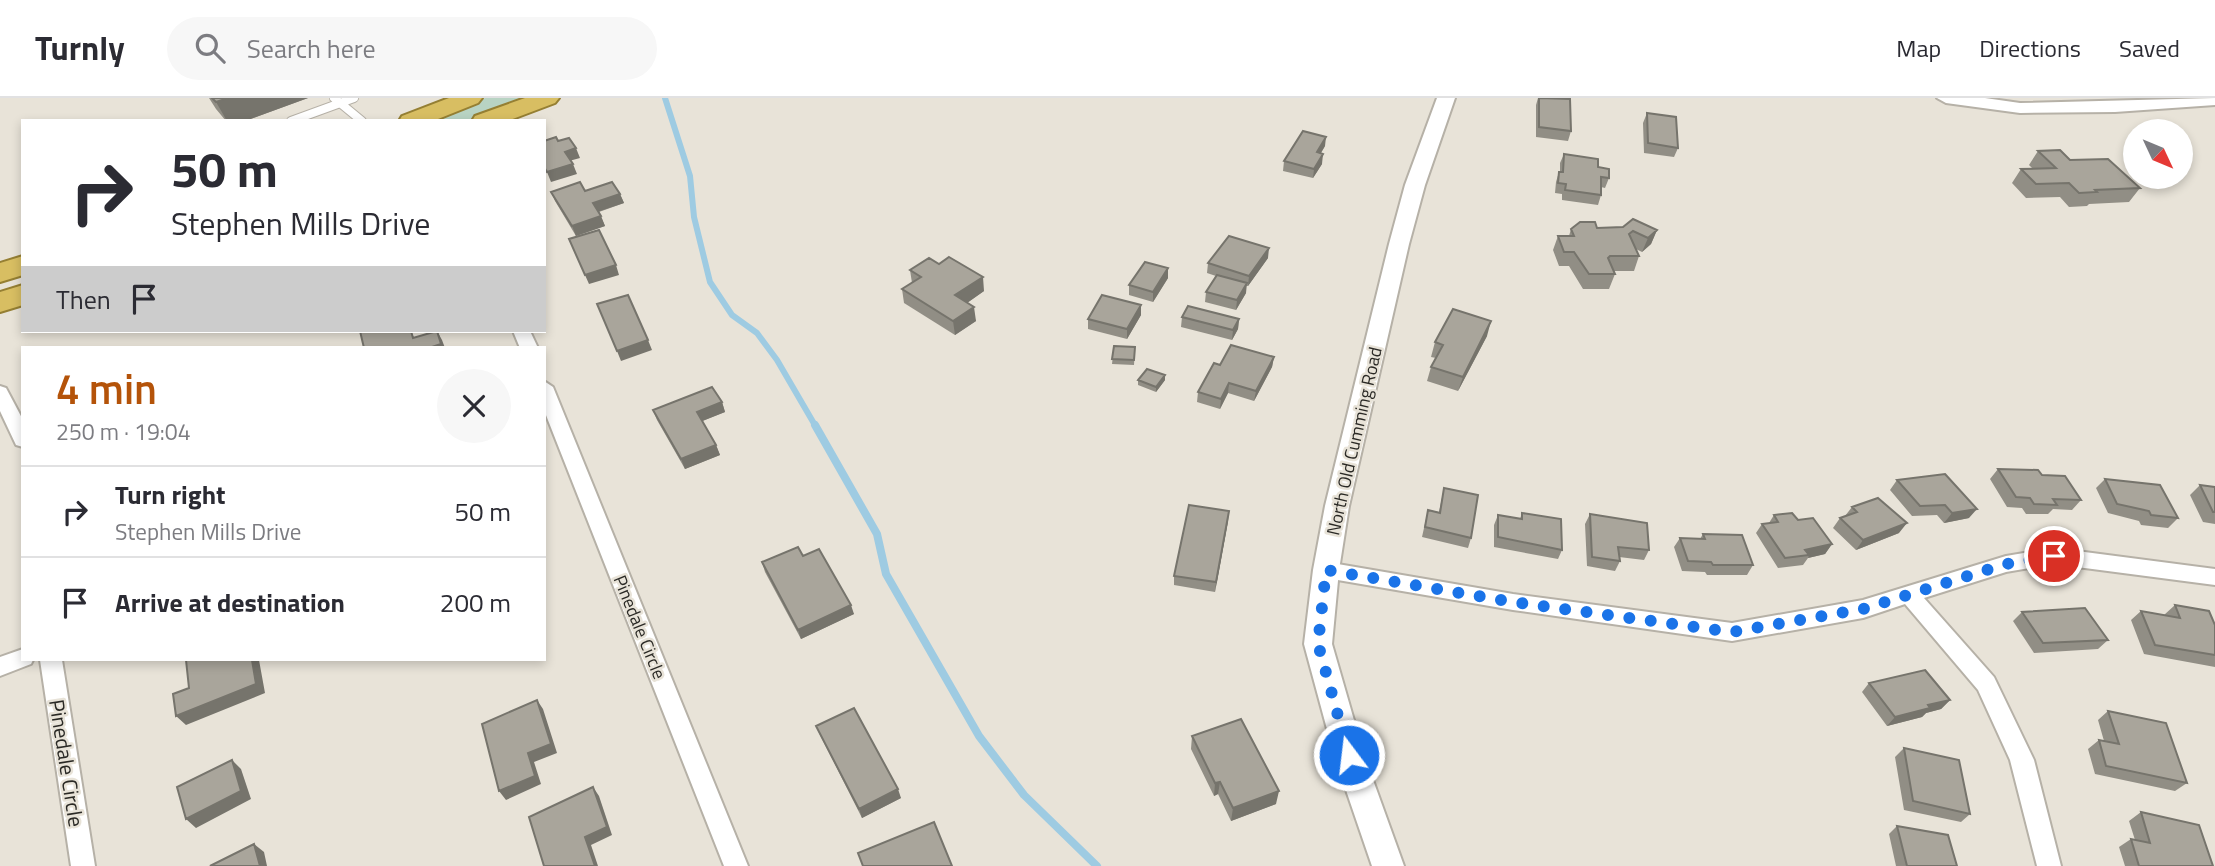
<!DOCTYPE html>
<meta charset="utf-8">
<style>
body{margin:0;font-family:"Titillium Web",sans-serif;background:#f7f7f7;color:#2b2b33;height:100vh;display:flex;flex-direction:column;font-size:26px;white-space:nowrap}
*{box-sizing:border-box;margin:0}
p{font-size:23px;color:#7c7c81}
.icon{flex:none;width:38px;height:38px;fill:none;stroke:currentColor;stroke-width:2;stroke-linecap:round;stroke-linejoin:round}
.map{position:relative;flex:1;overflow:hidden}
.sheet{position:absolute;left:21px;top:248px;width:525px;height:315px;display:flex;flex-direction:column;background:#fff;border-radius:0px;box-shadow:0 4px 10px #0003}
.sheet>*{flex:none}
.banner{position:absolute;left:21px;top:21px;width:525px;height:214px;border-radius:0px;box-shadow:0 4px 10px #0003;background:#fff;color:#2b2b33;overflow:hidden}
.needle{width:46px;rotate:134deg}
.fabs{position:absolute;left:2123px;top:21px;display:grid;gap:14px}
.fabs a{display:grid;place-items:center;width:70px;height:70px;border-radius:50%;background:#fff;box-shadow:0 4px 10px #0003;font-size:35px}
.pin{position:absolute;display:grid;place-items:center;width:60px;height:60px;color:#fff;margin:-30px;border:4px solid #fff;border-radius:50%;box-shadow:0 2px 7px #0007}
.me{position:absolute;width:77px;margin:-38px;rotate:345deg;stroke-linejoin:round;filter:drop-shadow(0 0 5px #0008)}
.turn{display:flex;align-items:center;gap:24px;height:147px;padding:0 35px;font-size:32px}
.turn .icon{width:91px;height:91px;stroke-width:2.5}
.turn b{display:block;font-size:49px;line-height:60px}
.then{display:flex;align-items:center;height:66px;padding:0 35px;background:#0003;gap:14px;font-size:26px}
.round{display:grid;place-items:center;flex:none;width:74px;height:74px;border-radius:37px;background:#f7f7f7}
.overview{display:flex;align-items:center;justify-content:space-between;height:119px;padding:0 35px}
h1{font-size:42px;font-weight:600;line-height:52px;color:#b45309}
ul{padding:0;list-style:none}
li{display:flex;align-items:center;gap:21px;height:91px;padding:0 35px;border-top:2px solid #e1e1e2}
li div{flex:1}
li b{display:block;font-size:26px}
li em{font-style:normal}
header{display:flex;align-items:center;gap:42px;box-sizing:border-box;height:98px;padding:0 35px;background:#fff;border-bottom:2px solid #e1e1e2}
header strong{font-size:33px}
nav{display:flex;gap:38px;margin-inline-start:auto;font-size:24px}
.search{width:490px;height:63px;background:#f7f7f7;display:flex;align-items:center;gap:18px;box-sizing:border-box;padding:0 24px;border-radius:38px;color:#7c7c81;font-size:26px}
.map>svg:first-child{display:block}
.green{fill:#b8d3c3}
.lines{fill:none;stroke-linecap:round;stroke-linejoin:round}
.stream-far1{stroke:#9ecbe2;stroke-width:6}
.stream{stroke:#9ecbe2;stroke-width:8}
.service-casing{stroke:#b6b1a7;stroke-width:10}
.minor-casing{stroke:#b6b1a7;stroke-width:4}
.tertiary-casing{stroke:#b6b1a7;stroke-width:4}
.trunk-casing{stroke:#957f33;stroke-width:4}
.service{stroke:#fff;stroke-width:8}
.minor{fill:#fff;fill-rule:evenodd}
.tertiary{fill:#fff;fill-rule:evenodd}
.trunk{fill:#d8be62;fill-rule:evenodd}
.wall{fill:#918e85}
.shaded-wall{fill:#76746c}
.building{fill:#a9a59b;stroke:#76746c;stroke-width:2}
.route{stroke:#1a73e8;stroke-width:12;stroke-dasharray:0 21.6}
.labels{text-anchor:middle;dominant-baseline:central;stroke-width:5;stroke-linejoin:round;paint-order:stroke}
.street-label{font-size:18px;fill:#2a2925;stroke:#e8e3d8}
.near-street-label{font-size:21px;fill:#2a2925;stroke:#e8e3d8}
</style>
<header>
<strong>Turnly</strong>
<div class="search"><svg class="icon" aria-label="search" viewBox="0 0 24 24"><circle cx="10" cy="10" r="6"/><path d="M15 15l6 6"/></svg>Search here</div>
<nav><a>Map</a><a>Directions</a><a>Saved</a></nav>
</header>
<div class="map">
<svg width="2215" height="768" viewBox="0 0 2215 768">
<rect width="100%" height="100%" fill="#e8e3d8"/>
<!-- green -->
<path class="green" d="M485 0H530L470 23H429Z"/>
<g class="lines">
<!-- stream-far1 -->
<path class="stream-far1" d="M665 0 690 78 694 119 710 184 732 217 757 235 777 262 816 329"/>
<!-- stream -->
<path class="stream" d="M815 327 877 436 886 476 979 638 1024 697 1097 768"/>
<!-- service casing -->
<g class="service-casing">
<path id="service" d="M334 0 362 23
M291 23 354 0"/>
</g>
<!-- minor casing -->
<g class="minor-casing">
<path id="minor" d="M513 233H530L538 250H520Z
M544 283 553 289 748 768H724L544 312Z
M0 288 6 290 23 322V349L16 347 0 313Z
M2054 450 2215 471V487L2054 466 2006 474 1924 500 1994 579 2034 662 2061 768H2037L2010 662 1978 592 1905 506 1863 520 1732 543 1513 512 1326 480 1319 478 1316 472 1319 466 1326 464 1513 496 1732 525 1863 502 2006 458Z
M23 551V562H33L31 566 0 578V559Z
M40 562H62L95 768H71Z"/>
</g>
<!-- tertiary casing -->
<g class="tertiary-casing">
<path id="tertiary" d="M1437 0H1455L1425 87 1409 146 1349 408 1339 472 1332 546 1364 657 1404 768H1372L1334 657 1304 546 1313 472 1325 408 1389 146 1405 87Z
M1937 0H1985L2020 5 2215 0V7L2115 14 2020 15 1946 5Z"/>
</g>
<!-- trunk casing -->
<g class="trunk-casing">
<path id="trunk" d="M449 0H482L478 5 433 23H399L402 18Z
M525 0H559L555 5 507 23H472L475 18Z
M23 158V177L0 184V165Z
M23 187V207L0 214V194Z"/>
</g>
<!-- service -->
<use href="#service" class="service"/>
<!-- minor -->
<use href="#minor" class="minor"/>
<!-- tertiary -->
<use href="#tertiary" class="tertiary"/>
<!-- trunk -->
<use href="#trunk" class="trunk"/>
</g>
<!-- wall -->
<path class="wall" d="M209 0H308L245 23H226L216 11Z
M1538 0H1568L1571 33 1568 43 1536 39V7Z
M1647 15 1678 50 1674 59 1644 55 1643 25Z
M1325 48 1321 55 1322 66 1313 80 1283 73 1284 63Z
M2038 53 2070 62 2140 90 2129 104 2089 106 2087 108 2069 109 2060 99 2026 100 2012 85 2021 71H2033L2029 67Z
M1564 56 1598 69 1609 80 1605 90 1601 89V97L1598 107 1562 102V96L1555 95 1556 84 1559 74H1560V65Z
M585 93 620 96 624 105 599 114 605 128 576 138 555 103 551 94Z
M1597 130 1657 132 1651 146 1642 154 1636 151 1639 158 1634 173H1613L1615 176 1609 191H1583L1569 168H1559L1553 152 1558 138H1569L1571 131Z
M1268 160 1248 188H1246V195L1236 212 1205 204 1206 194 1216 178 1207 175 1208 165Z
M939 166 984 193 967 205 976 223 955 237 904 205 902 191 912 185 910 172Z
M1168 170V180L1153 204 1129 197V187Z
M1141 207V217L1127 241 1088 231V221Z
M1182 219 1239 221 1238 231 1232 242 1181 229Z
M1487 238 1458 293 1427 283 1431 269 1436 260 1431 259 1435 244Z
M1114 248 1135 249 1134 267 1112 266Z
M1274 259 1272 269 1254 303 1228 295 1220 311 1197 304 1198 294 1220 267Z
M1138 282H1165L1156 294 1138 287Z
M722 304 725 314 702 323 716 347 720 357 685 371 657 322 653 312Z
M1998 371 2042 377 2081 402 2072 412 2053 411 2048 416H2026L2022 410 2007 409 1990 381Z
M1945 376 1969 420 1944 425 1937 417 1912 418 1890 392 1897 382Z
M2105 381 2178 420 2168 430 2141 427 2139 423 2108 415 2096 390Z
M2200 387 2215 389V426L2203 424 2190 397Z
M1444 390 1471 440 1468 450 1422 439 1428 412 1439 414Z
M1852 409 1899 435 1856 452 1833 430 1840 420 1845 418Z
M1522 415 1562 452 1558 461 1494 449V427L1498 417 1520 421Z
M1590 416 1649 452 1644 462 1619 459 1620 463 1615 473 1587 468 1585 426Z
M1774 417 1798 422 1832 446 1825 456 1808 460 1803 467 1778 470 1756 435 1762 426 1769 425Z
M1228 423 1215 494 1174 487V478Z
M1703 436 1753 467 1747 477H1707L1705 474 1682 473 1674 449 1680 440 1700 441Z
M803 458 854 516 801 541 765 474 762 464Z
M2175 507 2215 527V569L2144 556 2131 522 2141 513 2164 517Z
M2022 514 2108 542 2098 551 2034 555 2013 523Z
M1869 585 1950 602 1941 611 1926 615 1922 619 1887 628 1862 594Z
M2108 613 2187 685 2175 693 2095 676 2088 651 2099 642 2104 643 2098 622Z
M816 628 901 700 862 720 820 637Z
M1192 638 1276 706 1231 723 1218 696 1214 698 1191 651Z
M1904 650 1970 716 1961 724 1904 712 1895 659Z
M2141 714 2213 768H2125L2119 749 2131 741 2135 742 2129 723Z
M1897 728 1957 768H1896L1889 736Z"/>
<!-- shaded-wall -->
<path class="shaded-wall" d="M228 0H308L245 23H227L216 4Z
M1326 39 1325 48 1315 64 1317 54Z
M576 50 580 60 569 63 565 54Z
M1323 56 1322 66 1313 80 1314 71Z
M573 66 577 76 551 84 547 74Z
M620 96 624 105 597 114 593 105Z
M601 118 605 128 576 138 572 128Z
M1657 132 1651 146 1642 154 1648 140Z
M1269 150 1268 160 1248 188 1249 178Z
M616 167 619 177 589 186 585 177Z
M1168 170V180L1153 204V194Z
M983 179 984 193 957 212 955 197Z
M1247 185 1246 195 1236 212 1237 202Z
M1141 207V217L1127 241V231Z
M974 209 976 223 955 237 953 223Z
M1239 221 1238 231 1232 242 1233 232Z
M1491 223 1487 238 1458 293 1463 279Z
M437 233 442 242 445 250H429Z
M648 242 652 252 621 263 617 253Z
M1274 259 1272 269 1254 303 1256 293Z
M1165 277V282L1156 294V289Z
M1229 285 1228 295 1220 311 1221 301Z
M722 304 725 314 700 324 697 314Z
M716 347 720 357 685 371 681 361Z
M1977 411 1969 420 1944 425 1952 415Z
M1229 413 1228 423 1215 494 1216 484Z
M1907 425 1899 435 1856 452 1863 442Z
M1832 446 1825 456 1808 460 1809 457 1805 452Z
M851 507 854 516 801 541 798 532Z
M252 562H259L265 595 186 627 176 618Z
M537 602 543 611 557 655 534 664 541 686 506 702 499 693Z
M1950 602 1941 611 1926 615 1922 619 1887 628 1895 619 1928 607Z
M232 662 241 671 251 701 196 730 186 721Z
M1220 684 1218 696 1214 698 1215 685Z
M593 689 599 698 612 737 591 747 598 768H595L585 739Z
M898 691 901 700 862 720 859 711Z
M1279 693 1276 706 1231 723 1233 710Z
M254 746 264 754 267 768H260Z"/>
<!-- building -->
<path class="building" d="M212 0H228L216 4Z
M1539 0 1570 1 1571 33 1539 29Z
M1647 15 1676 19 1678 50 1648 45Z
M1303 33 1326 39 1317 54 1323 56 1314 71 1284 63Z
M556 39 558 43 569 40 576 50 565 54 573 66 547 74 544 69V43Z
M2060 52 2070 62 2108 61 2140 90 2095 92 2097 94 2079 95 2069 85 2036 86 2021 71 2056 70 2038 53Z
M1564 56 1598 61V69L1609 71V80L1601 79V97L1565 92 1566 86 1558 85 1559 74H1563Z
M580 84 585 93 612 84 620 96 593 105 601 118 572 128 551 94Z
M1633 121 1657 132 1648 140 1633 133 1629 136 1639 158H1610L1608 160 1615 176H1589L1574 154H1564L1558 138H1574L1571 131 1580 124H1595L1597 130 1623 129Z
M599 132 616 167 585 177 569 141Z
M1229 138 1269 150 1249 178 1208 165Z
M949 159 983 179 955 197 974 209 953 223 902 191 921 179 910 172 929 160 939 166Z
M1145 164 1168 170 1153 194 1129 187Z
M1217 177 1247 185 1237 202 1206 194Z
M628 197 648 242 617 253 597 206Z
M1102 197 1141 207 1127 231 1088 221Z
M1188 208 1239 221 1233 232 1182 219Z
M1453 211 1491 223 1463 279 1431 269 1443 247 1435 244Z
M360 233H411L413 240 437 233 441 246 429 250H364Z
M1231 247 1274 259 1256 293 1229 285 1221 301 1198 294 1214 265 1220 267Z
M1114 248 1135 249 1134 262 1112 261Z
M1147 271 1165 277 1156 289 1138 282Z
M712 289 722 304 697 314 716 347 681 361 653 312Z
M1998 371 2038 372 2042 377 2065 378 2081 402 2053 401 2057 407 2034 406 2030 400 2016 399Z
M1945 376 1977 411 1952 415 1945 407 1920 408 1897 382Z
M2105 381 2160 387 2178 420 2151 417 2149 413 2117 406Z
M2200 387 2215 389V414H2213Z
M1444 390 1478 397 1471 440 1425 429 1428 412 1440 415Z
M1878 400 1907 425 1863 442 1840 420 1857 414 1852 409Z
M1189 407 1229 413 1216 484 1174 478Z
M1522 415 1561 421 1562 452 1498 439V417L1522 421Z
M1792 415 1798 422 1813 420 1832 446 1805 452 1809 457 1785 460 1762 426 1778 424 1774 417Z
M1590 416 1647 425 1649 452 1618 449 1620 463 1592 459Z
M1703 436 1742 437 1753 467H1713L1711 464 1688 463 1680 440 1705 441Z
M798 449 803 458 819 451 851 507 798 532 762 464Z
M2175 507 2209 513 2215 527V557L2155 547 2141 513 2180 520Z
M2085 510 2108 542 2043 545 2022 514Z
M186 562H252L256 586 176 618 173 596 189 590Z
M1925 572 1950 602 1928 607 1930 610 1895 619 1869 585Z
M537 602 551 646 528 655 535 678 499 693 482 626Z
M854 610 898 691 859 711 816 628Z
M2108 613 2166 625 2187 685 2106 668 2099 642 2119 646Z
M1241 621 1279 693 1233 710 1220 684 1215 685 1192 638Z
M1904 650 1959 662 1970 716 1913 703Z
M232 662 241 693 186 721 177 689Z
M593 689 607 729 585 739 595 768H544L529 719Z
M2141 714 2199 727 2213 768H2139L2131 741 2150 745Z
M934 724 952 768H863L858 755Z
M1897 728 1948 737 1957 768H1907Z
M254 746 260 768H210Z"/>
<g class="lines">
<!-- route -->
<path class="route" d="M1349 657 1318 546 1326 472 1513 504 1732 534 1863 511 2006 466 2054 458"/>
</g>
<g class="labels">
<!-- street labels -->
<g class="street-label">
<text transform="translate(1354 343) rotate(-77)">North Old Cumming Road</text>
<text transform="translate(640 529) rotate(68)">Pinedale Circle</text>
</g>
<!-- near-street labels -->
<g class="near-street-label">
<text transform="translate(67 665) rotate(81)">Pinedale Circle</text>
</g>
</g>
</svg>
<div class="fabs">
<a><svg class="needle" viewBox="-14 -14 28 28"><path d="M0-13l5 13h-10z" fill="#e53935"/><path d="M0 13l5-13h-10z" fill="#7c7c81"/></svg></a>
</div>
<div class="pin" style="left:2054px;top:458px;background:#d93025"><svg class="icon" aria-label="arrive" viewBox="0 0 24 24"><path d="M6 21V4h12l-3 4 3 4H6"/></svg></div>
<svg class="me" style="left:1349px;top:657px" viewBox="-20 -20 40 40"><circle r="17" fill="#1a73e8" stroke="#fff" stroke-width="3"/><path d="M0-11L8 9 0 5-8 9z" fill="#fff"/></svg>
<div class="banner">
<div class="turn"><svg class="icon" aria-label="right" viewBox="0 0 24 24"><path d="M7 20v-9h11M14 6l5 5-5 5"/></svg><div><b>50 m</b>Stephen Mills Drive</div></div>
<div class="then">Then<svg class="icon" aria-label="arrive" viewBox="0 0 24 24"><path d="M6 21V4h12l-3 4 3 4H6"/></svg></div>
</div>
<section class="sheet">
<div class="overview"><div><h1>4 min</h1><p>250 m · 19:04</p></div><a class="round"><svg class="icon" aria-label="close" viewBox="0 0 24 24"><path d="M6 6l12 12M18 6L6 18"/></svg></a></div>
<ul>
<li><svg class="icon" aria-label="right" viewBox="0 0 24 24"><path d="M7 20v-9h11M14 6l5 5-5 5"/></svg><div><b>Turn right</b><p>Stephen Mills Drive</p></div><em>50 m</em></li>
<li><svg class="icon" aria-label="arrive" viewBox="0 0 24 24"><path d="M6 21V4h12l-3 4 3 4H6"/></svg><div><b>Arrive at destination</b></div><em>200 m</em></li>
</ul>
</section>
</div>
